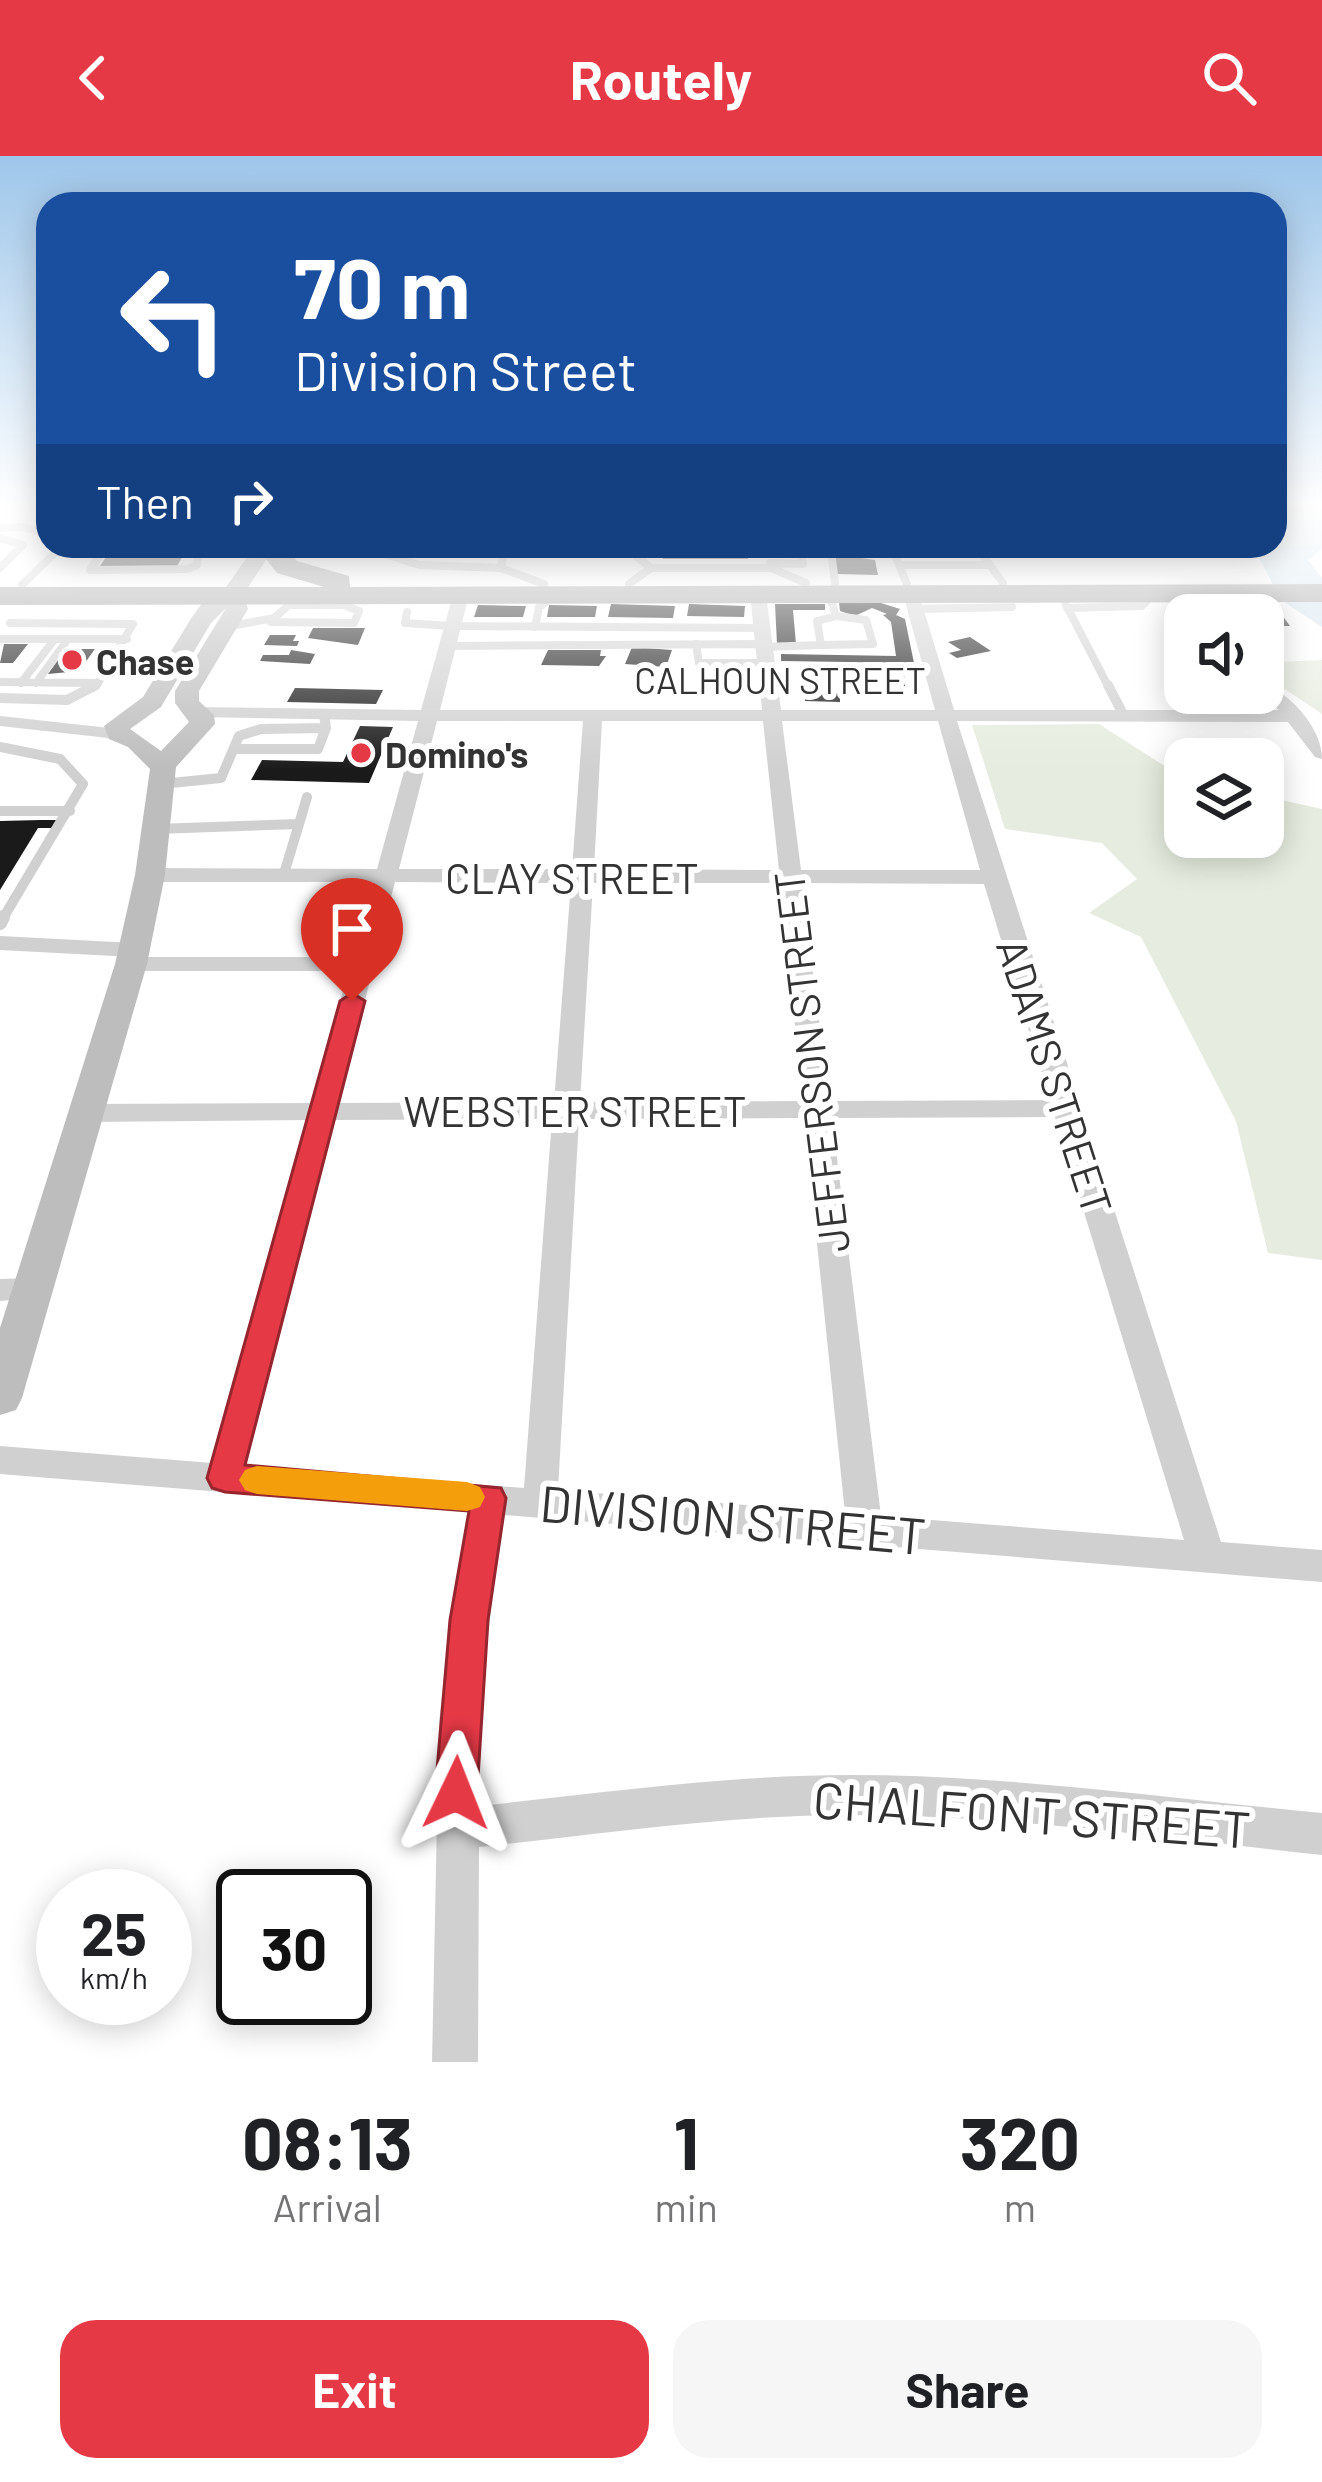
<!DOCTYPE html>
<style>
body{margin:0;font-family:Barlow,sans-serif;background:#f6f6f6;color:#202124;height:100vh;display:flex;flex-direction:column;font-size:45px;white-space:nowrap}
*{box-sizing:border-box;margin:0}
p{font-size:39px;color:#757577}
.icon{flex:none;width:66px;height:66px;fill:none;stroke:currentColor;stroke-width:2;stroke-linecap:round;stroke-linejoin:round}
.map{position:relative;height:1906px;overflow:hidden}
.drawer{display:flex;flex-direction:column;background:#fff;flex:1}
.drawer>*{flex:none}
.top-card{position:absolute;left:36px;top:36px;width:1251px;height:366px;border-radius:36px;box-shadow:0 6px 30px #0003;background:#1a4fa0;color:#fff;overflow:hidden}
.tools{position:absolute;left:1164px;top:438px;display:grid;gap:24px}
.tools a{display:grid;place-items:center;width:120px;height:120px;border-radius:24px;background:#fff;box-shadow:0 6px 30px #0003;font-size:60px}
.speed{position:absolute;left:36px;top:1713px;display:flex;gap:24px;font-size:60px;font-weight:700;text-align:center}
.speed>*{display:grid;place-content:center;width:156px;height:156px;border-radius:50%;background:#fff;box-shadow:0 6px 30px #0003;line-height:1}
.speed small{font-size:30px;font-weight:400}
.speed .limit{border:6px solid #111;border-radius:18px;background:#fff;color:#111}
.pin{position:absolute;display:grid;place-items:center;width:102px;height:102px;color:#fff;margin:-123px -51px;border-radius:50% 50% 50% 0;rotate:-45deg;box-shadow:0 0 12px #0007}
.pin .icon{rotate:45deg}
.me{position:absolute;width:132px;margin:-66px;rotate:2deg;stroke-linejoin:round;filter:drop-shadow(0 0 9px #0008)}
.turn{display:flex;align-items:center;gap:42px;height:252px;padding:0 60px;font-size:54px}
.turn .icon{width:156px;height:156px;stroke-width:2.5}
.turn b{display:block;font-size:84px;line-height:102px}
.then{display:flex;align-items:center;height:114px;padding:0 60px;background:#0003;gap:24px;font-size:45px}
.eta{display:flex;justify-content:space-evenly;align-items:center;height:204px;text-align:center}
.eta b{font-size:72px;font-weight:700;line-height:84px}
.button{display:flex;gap:24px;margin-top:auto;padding:24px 60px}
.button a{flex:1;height:138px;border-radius:36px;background:#e63946;color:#fff;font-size:48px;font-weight:700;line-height:138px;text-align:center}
.button a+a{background:#f6f6f6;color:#202124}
header{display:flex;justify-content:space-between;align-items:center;height:156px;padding:0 60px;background:#e63946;color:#fff;font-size:54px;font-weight:700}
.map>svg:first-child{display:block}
.green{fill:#e6ecdf}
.water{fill:#cfe2ee}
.building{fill:#1a1a1a}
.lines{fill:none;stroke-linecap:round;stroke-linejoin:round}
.lane-far2{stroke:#d0d0d0;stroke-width:8}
.lane-far1{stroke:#d0d0d0;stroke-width:10}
.lane{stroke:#d0d0d0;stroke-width:14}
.street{fill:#d0d0d0;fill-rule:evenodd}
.secondary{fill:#bdbdbd;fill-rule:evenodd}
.highway{fill:#9a9a9a;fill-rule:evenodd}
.route{fill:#e63946;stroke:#96252e;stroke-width:3}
.slow{fill:#f59e0b}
.poi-dot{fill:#e63946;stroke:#fff;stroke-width:4.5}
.labels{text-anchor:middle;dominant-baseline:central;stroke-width:12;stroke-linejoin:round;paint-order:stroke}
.far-poi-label{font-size:36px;font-weight:bold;fill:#333;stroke:#fff;text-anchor:start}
.far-street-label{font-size:36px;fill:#333;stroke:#fff}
.street-label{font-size:42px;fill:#333;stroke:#fff}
.near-street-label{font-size:51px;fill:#333;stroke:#fff}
</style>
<header><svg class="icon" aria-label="back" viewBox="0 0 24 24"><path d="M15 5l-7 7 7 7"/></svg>Routely<svg class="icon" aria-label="search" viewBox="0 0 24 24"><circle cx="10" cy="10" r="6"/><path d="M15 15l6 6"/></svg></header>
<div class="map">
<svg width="1322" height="1906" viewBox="0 0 1322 1906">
<rect width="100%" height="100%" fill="#fff"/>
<!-- green -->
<path class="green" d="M1322 504V558L1270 523 1276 506Z
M1099 568 1185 623V681H1263V640L1322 653V1104L1268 1097 1236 965 1141 781 1089 757 1137 723 1102 687 1005 673 972 569Z"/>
<!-- water -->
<path class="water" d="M1279 347H1322V393L1308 404 1322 422V471L1281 444 1253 390H1275Z"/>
<!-- building -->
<path class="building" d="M664 390H748V403H663Z
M996 390H1061L1064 395 1009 400Z
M108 398H184L177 410H100Z
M834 398 875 404 878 419 837 418Z
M839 447H881L900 453 896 459 905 463 914 507 781 505V498L896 500 891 466 883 459 887 458 872 452 855 460 840 455Z
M611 448 675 450 673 462 608 461Z
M689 448 745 450 744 461 687 460Z
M775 448H825V454H793L796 488H777Z
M1227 448 1261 449 1268 459H1282L1290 470H1263V459H1234Z
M478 449 526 450 523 461H474Z
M549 449 597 450 595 461H547Z
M313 472H365L358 489 308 482Z
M270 479H296L293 485H299L297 490 264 489Z
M970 481 991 495 957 502 949 497 961 494 948 486Z
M4 488H28L13 507H0Z
M632 491 672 494 666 511 625 508Z
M66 493H95L79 515 48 518Z
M291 494 315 498 310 508 260 505 263 499H289Z
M548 494H601L600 500H606L599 510 541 509Z
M884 509 912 510 913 517 904 516 905 531 885 530Z
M295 532 383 534 376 548 287 546Z
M805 532 840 538V546L805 545Z
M360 570 393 571 369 627 251 624 262 604 343 606Z
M41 664H57L52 672H38L0 734V665Z"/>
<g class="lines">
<!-- lane-far2 -->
<path class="lane-far2" d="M20 347 48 356
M0 372 23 371 48 378
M0 382 23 389 0 412
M83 390 103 395 203 392
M360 390 419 409 501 412 544 428
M637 390V401L651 412
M892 392 979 394 1003 427
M103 395 90 414 188 413 197 409 199 395
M770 407 803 408 799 390
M900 409H988
M501 412 505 390
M835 427 831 395 892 392 907 428
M629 428 651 412H771L806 427
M22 429 62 390
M1060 437 1109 532
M1067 452 1142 450 1154 437
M916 453 1012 451
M407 456 405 467 451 470 759 472
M271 466 354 467 359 455 344 449
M226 471 274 462 289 449H344L356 440
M535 471 539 451 555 439
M0 483H127
M696 488 699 507H763
M821 489 873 488 866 464 836 460
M446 490 761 488
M761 491 821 489 817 465 836 460 829 438
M0 526 98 527 133 468 10 467
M21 527 54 484
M36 527 68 483
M93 532 98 527"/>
<!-- lane-far1 -->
<path class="lane-far1" d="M1108 529 1124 560
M0 542 67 544 96 529
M0 565 118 578
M0 591 60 603 83 628 2 764
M234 593H318L326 572
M161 628 221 622 239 580 261 573 326 572 324 559
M0 655H70
M299 668 307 641
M156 673 299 668 283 721"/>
<!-- lane -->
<path class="lane" d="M0 767 3 761
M0 787 134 794
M133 808H362"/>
<!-- street -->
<path class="street" d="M758 433 766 438 781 554H935L903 438 911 433 919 438 954 554H1279L1258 537H1263V527C1291 538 1322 572 1322 603L1315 601 1288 566 957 565 1221 1386 1322 1394V1426L504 1359C489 1456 479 1551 479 1650 602 1637 726 1619 851 1619 1008 1619 1165 1642 1322 1657V1699C1165 1682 1008 1659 850 1659 726 1659 602 1678 479 1691L478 1906H432L439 1567 450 1464 469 1356 0 1318V1290L212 1307 307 964 83 966 69 957 83 948 312 947 373 726H150L139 719 150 712 377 713 418 565 196 561 187 555 189 551 421 554 453 439 461 434 469 439 440 554H762L750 438ZM437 565H583L572 713H399ZM602 565H763L779 714 594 713ZM782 565H938L980 714H801ZM395 726 571 727 554 946 339 947ZM593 727H780L803 945 580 946ZM802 727 984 728 1050 944 829 945ZM1055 961 1184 1384 881 1360 832 962ZM804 962 845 1357 558 1334 579 963ZM552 963 524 1332 246 1310 334 964Z
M1176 434H1188L1205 459H1189L1174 437Z
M35 1122 46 1125 50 1133 46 1141 0 1145V1123Z"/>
<!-- secondary -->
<path class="secondary" d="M255 390H275L243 439 248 453 199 535V545L214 559 215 568 176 611 165 719 147 808 22 1242 16 1254 0 1259V1172L115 808 135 719 150 613 128 591 109 583 104 570 143 541 192 461 203 446 224 434ZM226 452 175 535V547L189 566 161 595 130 573 161 551 211 467Z"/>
<!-- highway -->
<path class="highway" d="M256 390H284L297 405 349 420 350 431 1322 428V446L0 449V431H324L277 417Z"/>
</g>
<!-- sky -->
<linearGradient id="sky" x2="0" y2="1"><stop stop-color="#9ec6ea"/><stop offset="0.57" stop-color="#fff"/><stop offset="1" stop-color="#fff" stop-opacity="0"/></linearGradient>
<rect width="1322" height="614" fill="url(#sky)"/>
<!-- route -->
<path class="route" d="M352 837 365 845 245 1309 501 1332 506 1342 488 1464 477 1637 471 1652 456 1658 442 1652 435 1637 450 1464 469 1355 225 1336 212 1332 207 1322 340 845Z"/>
<!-- slow -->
<path class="slow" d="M257 1310 467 1326 480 1331 485 1341 480 1351 467 1355 257 1338 245 1334 239 1324 245 1314Z"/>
<!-- markers -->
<g class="poi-dot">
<circle cx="72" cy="504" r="12"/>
<circle cx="361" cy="597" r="12"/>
</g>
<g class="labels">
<!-- far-poi labels -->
<g class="far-poi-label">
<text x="96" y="504">Chase</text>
<text x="385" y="597">Domino's</text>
</g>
<!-- far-street labels -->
<g class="far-street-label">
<text x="780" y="523">CALHOUN STREET</text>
</g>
<!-- street labels -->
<g class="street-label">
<text x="572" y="721">CLAY STREET</text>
<text transform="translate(810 906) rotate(-97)">JEFFERSON STREET</text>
<text transform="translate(1056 920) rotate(72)">ADAMS STREET</text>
<text x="575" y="954">WEBSTER STREET</text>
</g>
<!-- near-street labels -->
<g class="near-street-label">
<text transform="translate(733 1362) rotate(5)">DIVISION STREET</text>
<text transform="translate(1032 1657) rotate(4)">CHALFONT STREET</text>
</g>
</g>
</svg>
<div class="tools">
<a><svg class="icon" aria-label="sound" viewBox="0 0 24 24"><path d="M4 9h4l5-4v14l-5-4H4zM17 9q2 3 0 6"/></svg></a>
<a><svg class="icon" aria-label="layers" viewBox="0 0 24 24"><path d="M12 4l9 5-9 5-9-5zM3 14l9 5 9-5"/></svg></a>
</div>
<div class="speed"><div>25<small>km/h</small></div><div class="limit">30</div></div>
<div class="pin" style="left:352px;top:845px;background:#d93025"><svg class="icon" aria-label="arrive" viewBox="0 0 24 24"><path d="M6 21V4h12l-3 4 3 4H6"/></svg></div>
<svg class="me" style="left:456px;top:1637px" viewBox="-20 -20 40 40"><path d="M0-17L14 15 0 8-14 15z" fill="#e63946" stroke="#fff" stroke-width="4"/></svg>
<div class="top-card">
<div class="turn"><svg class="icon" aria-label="left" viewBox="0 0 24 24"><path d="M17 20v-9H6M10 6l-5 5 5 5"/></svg><div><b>70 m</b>Division Street</div></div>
<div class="then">Then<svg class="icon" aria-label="right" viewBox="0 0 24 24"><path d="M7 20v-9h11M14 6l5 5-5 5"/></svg></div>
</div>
</div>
<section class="drawer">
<div class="eta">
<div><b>08:13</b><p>Arrival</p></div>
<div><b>1</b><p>min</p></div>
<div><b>320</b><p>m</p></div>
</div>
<div class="button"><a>Exit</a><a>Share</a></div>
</section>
